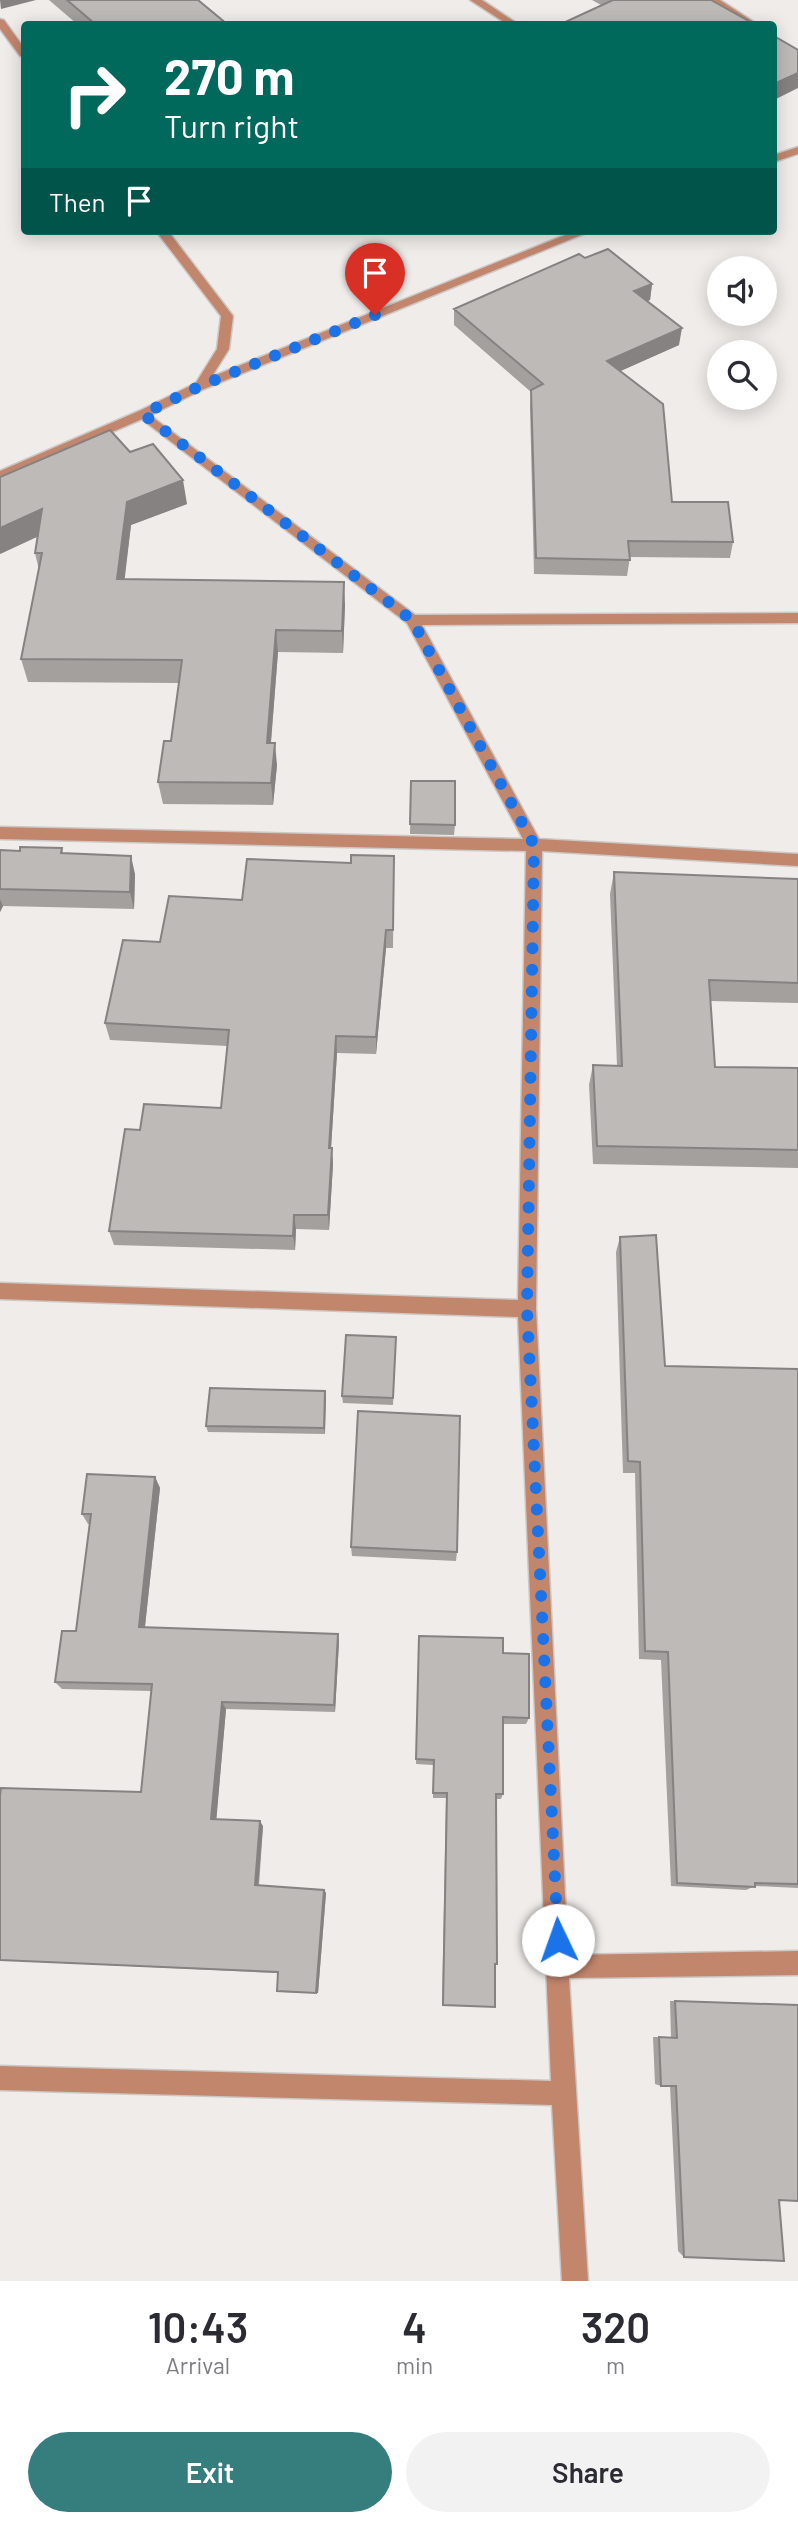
<!DOCTYPE html>
<style>
body{margin:0;font-family:Barlow,sans-serif;background:#f2f2f3;color:#2b2b33;height:100vh;display:flex;flex-direction:column;font-size:26px;white-space:nowrap}
*{box-sizing:border-box;margin:0}
p{font-size:23px;color:#7c7c81}
.icon{flex:none;width:38px;height:38px;fill:none;stroke:currentColor;stroke-width:2;stroke-linecap:round;stroke-linejoin:round}
.map{position:relative;height:2281px;overflow:hidden}
.panel{display:flex;flex-direction:column;background:#fff;flex:1}
.panel>*{flex:none}
.banner{position:absolute;left:21px;top:21px;width:756px;height:214px;border-radius:7px;box-shadow:0 4px 18px #0003;background:#00695c;color:#fff;overflow:hidden}
.buttons{position:absolute;left:707px;top:256px;display:grid;gap:14px}
.buttons a{display:grid;place-items:center;width:70px;height:70px;border-radius:50%;background:#fff;box-shadow:0 4px 18px #0003;font-size:35px}
.pin{position:absolute;display:grid;place-items:center;width:60px;height:60px;color:#fff;margin:-72px -30px;border-radius:50% 50% 50% 0;rotate:-45deg;box-shadow:0 0 7px #0007}
.pin .icon{rotate:45deg}
.me{position:absolute;width:77px;margin:-38px;rotate:357deg;stroke-linejoin:round;filter:drop-shadow(0 0 5px #0008)}
.turn{display:flex;align-items:center;gap:24px;height:147px;padding:0 28px;font-size:32px}
.turn .icon{width:91px;height:91px;stroke-width:2.5}
.turn b{display:block;font-size:49px;line-height:60px}
.then{display:flex;align-items:center;height:66px;padding:0 28px;background:#0003;gap:14px;font-size:26px}
.eta{display:flex;justify-content:space-evenly;align-items:center;height:119px;text-align:center}
.eta b{font-size:42px;font-weight:600;line-height:49px}
.cta{display:flex;gap:14px;margin-top:auto;padding:14px 28px}
.cta a{flex:1;height:80px;border-radius:42px;background:#357e7d;color:#fff;font-size:28px;font-weight:600;line-height:80px;text-align:center}
.cta a+a{background:#f2f2f3;color:#2b2b33}
.map>svg:first-child{display:block}
.lines{fill:none;stroke-linecap:round;stroke-linejoin:round}
.minor-casing{stroke:#ccc8c6;stroke-width:3}
.tertiary-casing{stroke:#ccc8c6;stroke-width:3}
.minor{fill:#c2866c;fill-rule:evenodd}
.tertiary{fill:#c2866c;fill-rule:evenodd}
.wall{fill:#a3a09e}
.shaded-wall{fill:#858281}
.building{fill:#bebab8;stroke:#858281;stroke-width:2}
.route{stroke:#1a73e8;stroke-width:12;stroke-dasharray:0 21.6}
</style>
<div class="map">
<svg width="798" height="2281" viewBox="0 0 798 2281">
<rect width="100%" height="100%" fill="#f0ecea"/>
<g class="lines">
<!-- minor casing -->
<g class="minor-casing">
<path id="minor" d="M470 0H482L518 24H507Z
M708 0H720L757 24H746Z
M0 19 4 20 24 48V57L20 56 0 29Z
M156 231H168L233 316 229 349 204 389H196L194 386 217 349 221 316Z
M143 410 415 615 798 613V623L422 625 539 839 798 854V866L542 851 536 1309 568 1955 798 1951V1975L569 1978 588 2281H562L552 2105 0 2090V2066L551 2081 518 1317 0 1299V1283L518 1300 526 851 0 839V827L523 839 407 623 139 417 137 414Z"/>
</g>
<!-- tertiary casing -->
<g class="tertiary-casing">
<path id="tertiary" d="M798 147V154L774 162V155Z
M575 231H591L204 389 147 417 0 480V471L139 411 196 383Z"/>
</g>
<!-- minor -->
<use href="#minor" class="minor"/>
<!-- tertiary -->
<use href="#tertiary" class="tertiary"/>
</g>
<!-- wall -->
<path class="wall" d="M49 0H168L227 24H77Z
M592 0H711L754 24H563V23L601 5Z
M585 258 652 284 650 300 647 301 679 345 620 371 672 502 733 542 730 558 630 557 627 576 534 574 530 406 531 392 454 325V309Z
M130 452 187 504 131 525 124 579 345 605 343 653 278 652 271 743 277 765 273 805 163 804 158 782 171 741 179 683 28 682 21 659 39 570 35 553 37 537 0 554Z
M411 781 455 825 454 835 410 834Z
M62 848 63 853 135 874 134 909 3 906 0 912V850L20 851Z
M394 856 393 948H386L376 1054 337 1053 331 1148 333 1164 329 1230 296 1229 295 1250 114 1245 109 1231 140 1130 221 1108 227 1046 110 1040 105 1023 160 942 242 900 351 863Z
M614 872 798 879V1003L710 1001 715 1067 798 1068V1168L593 1164 589 1085 593 1065H617L610 894Z
M620 1237 665 1366 798 1369V1888L755 1886 746 1890 671 1886 661 1660 639 1659 635 1473H623L616 1252Z
M396 1337 393 1405 343 1403 342 1396Z
M325 1391V1434L208 1432 206 1426Z
M155 1477 160 1488 145 1627 338 1634 339 1642 335 1712 226 1709 216 1820 263 1826 259 1886 324 1890 326 1893 318 1993 280 1992 278 1973 0 1960V1795L141 1792 151 1691 62 1689 55 1682 76 1631 90 1524H88L82 1514Z
M351 1547 457 1552 456 1561 352 1556Z
M419 1636 503 1653 529 1718 526 1724H503V1794L501 1799H496L495 2007 442 2005 446 1798H433V1765L416 1764Z
M670 2001H675L779 2200 684 2257 678 2251 670 2086H661L655 2084 653 2037H671Z"/>
<!-- shaded-wall -->
<path class="shaded-wall" d="M0 0H36L1 9Z
M798 73V88L774 100V84Z
M652 284 650 300 632 308 634 291Z
M682 328 679 345 605 378 607 361Z
M183 480 187 504 131 525 122 602 117 579 127 502Z
M42 509 47 532 0 554V528Z
M344 582 345 605 343 653 342 631Z
M276 630 278 652 269 765 267 743Z
M275 743 277 765 273 805 271 783Z
M131 856 135 874 134 909 130 892Z
M0 899 3 906 0 912Z
M386 930V948L376 1054V1037Z
M336 1036 337 1053 330 1164 329 1148Z
M332 1148 333 1164 329 1230 328 1215Z
M294 1215 296 1229 295 1250 293 1236Z
M325 1391 326 1398 325 1434 324 1428Z
M155 1477 160 1488 144 1635 139 1627Z
M338 1634 339 1642 335 1712 334 1705Z
M222 1702 226 1709 216 1824 211 1819Z
M260 1821 263 1826 258 1888 255 1885Z
M324 1890 326 1893 318 1993H316Z"/>
<!-- building -->
<path class="building" d="M67 0H198L227 24H95Z
M613 0H711L754 24H565L563 23Z
M774 36 798 50V73L774 84Z
M608 249 652 284 634 291 682 328 607 361 663 404 672 502H728L733 542 628 541 630 560 536 558 531 390 543 384 454 309 579 254 585 258Z
M110 430 130 452 153 444 183 480 127 502 117 579 344 582 342 631 276 630 267 743H275L271 783 158 782 164 741H171L182 660 21 659 42 553H35L42 509 0 528V477Z
M411 781H455V825L410 824Z
M20 847 62 848 61 853 131 856 130 892 0 889V850L20 851Z
M351 855 394 856 393 930H386L376 1037 336 1036 329 1148H332L328 1215H294L293 1236 109 1231 125 1129 140 1130 144 1104 221 1108 229 1030 105 1023 123 940 160 942 169 896 242 900 247 859 351 863Z
M614 872 798 879V983L709 980 715 1067 798 1068V1150L597 1146 593 1065 622 1066Z
M656 1235 665 1366 798 1369V1884L755 1883V1887L677 1883 668 1652 645 1651 640 1462 628 1461 620 1237Z
M346 1335 396 1337 393 1398 342 1396Z
M210 1388 325 1391 324 1428 206 1426Z
M358 1411 460 1416 457 1552 351 1547Z
M87 1474 155 1477 139 1627 338 1634 334 1705 222 1702 211 1819 260 1821 255 1885 324 1890 316 1993 277 1991 278 1972 0 1960V1795L1 1788 141 1792 152 1684 55 1682 62 1631H76L91 1514H82Z
M419 1636 503 1638V1653L529 1654V1718L503 1717V1794H496L497 1964H495V2007L443 2005 447 1793H433L434 1760 416 1759Z
M675 2001 798 2005V2201L779 2200 784 2261 684 2257 676 2086H661L659 2037 677 2038Z"/>
<g class="lines">
<!-- route -->
<path class="route" d="M375 315 200 386 143 414 412 620 534 845 527 1309 558 1940"/>
</g>
</svg>
<div class="buttons">
<a><svg class="icon" aria-label="sound" viewBox="0 0 24 24"><path d="M4 9h4l5-4v14l-5-4H4zM17 9q2 3 0 6"/></svg></a>
<a><svg class="icon" aria-label="search" viewBox="0 0 24 24"><circle cx="10" cy="10" r="6"/><path d="M15 15l6 6"/></svg></a>
</div>
<div class="pin" style="left:375px;top:315px;background:#d93025"><svg class="icon" aria-label="arrive" viewBox="0 0 24 24"><path d="M6 21V4h12l-3 4 3 4H6"/></svg></div>
<svg class="me" style="left:558px;top:1940px" viewBox="-20 -20 40 40"><circle r="19" fill="#fff"/><path d="M0-13L10 11 0 6-10 11z" fill="#1a73e8"/></svg>
<div class="banner">
<div class="turn"><svg class="icon" aria-label="right" viewBox="0 0 24 24"><path d="M7 20v-9h11M14 6l5 5-5 5"/></svg><div><b>270 m</b>Turn right</div></div>
<div class="then">Then<svg class="icon" aria-label="arrive" viewBox="0 0 24 24"><path d="M6 21V4h12l-3 4 3 4H6"/></svg></div>
</div>
</div>
<section class="panel">
<div class="eta">
<div><b>10:43</b><p>Arrival</p></div>
<div><b>4</b><p>min</p></div>
<div><b>320</b><p>m</p></div>
</div>
<div class="cta"><a>Exit</a><a>Share</a></div>
</section>
